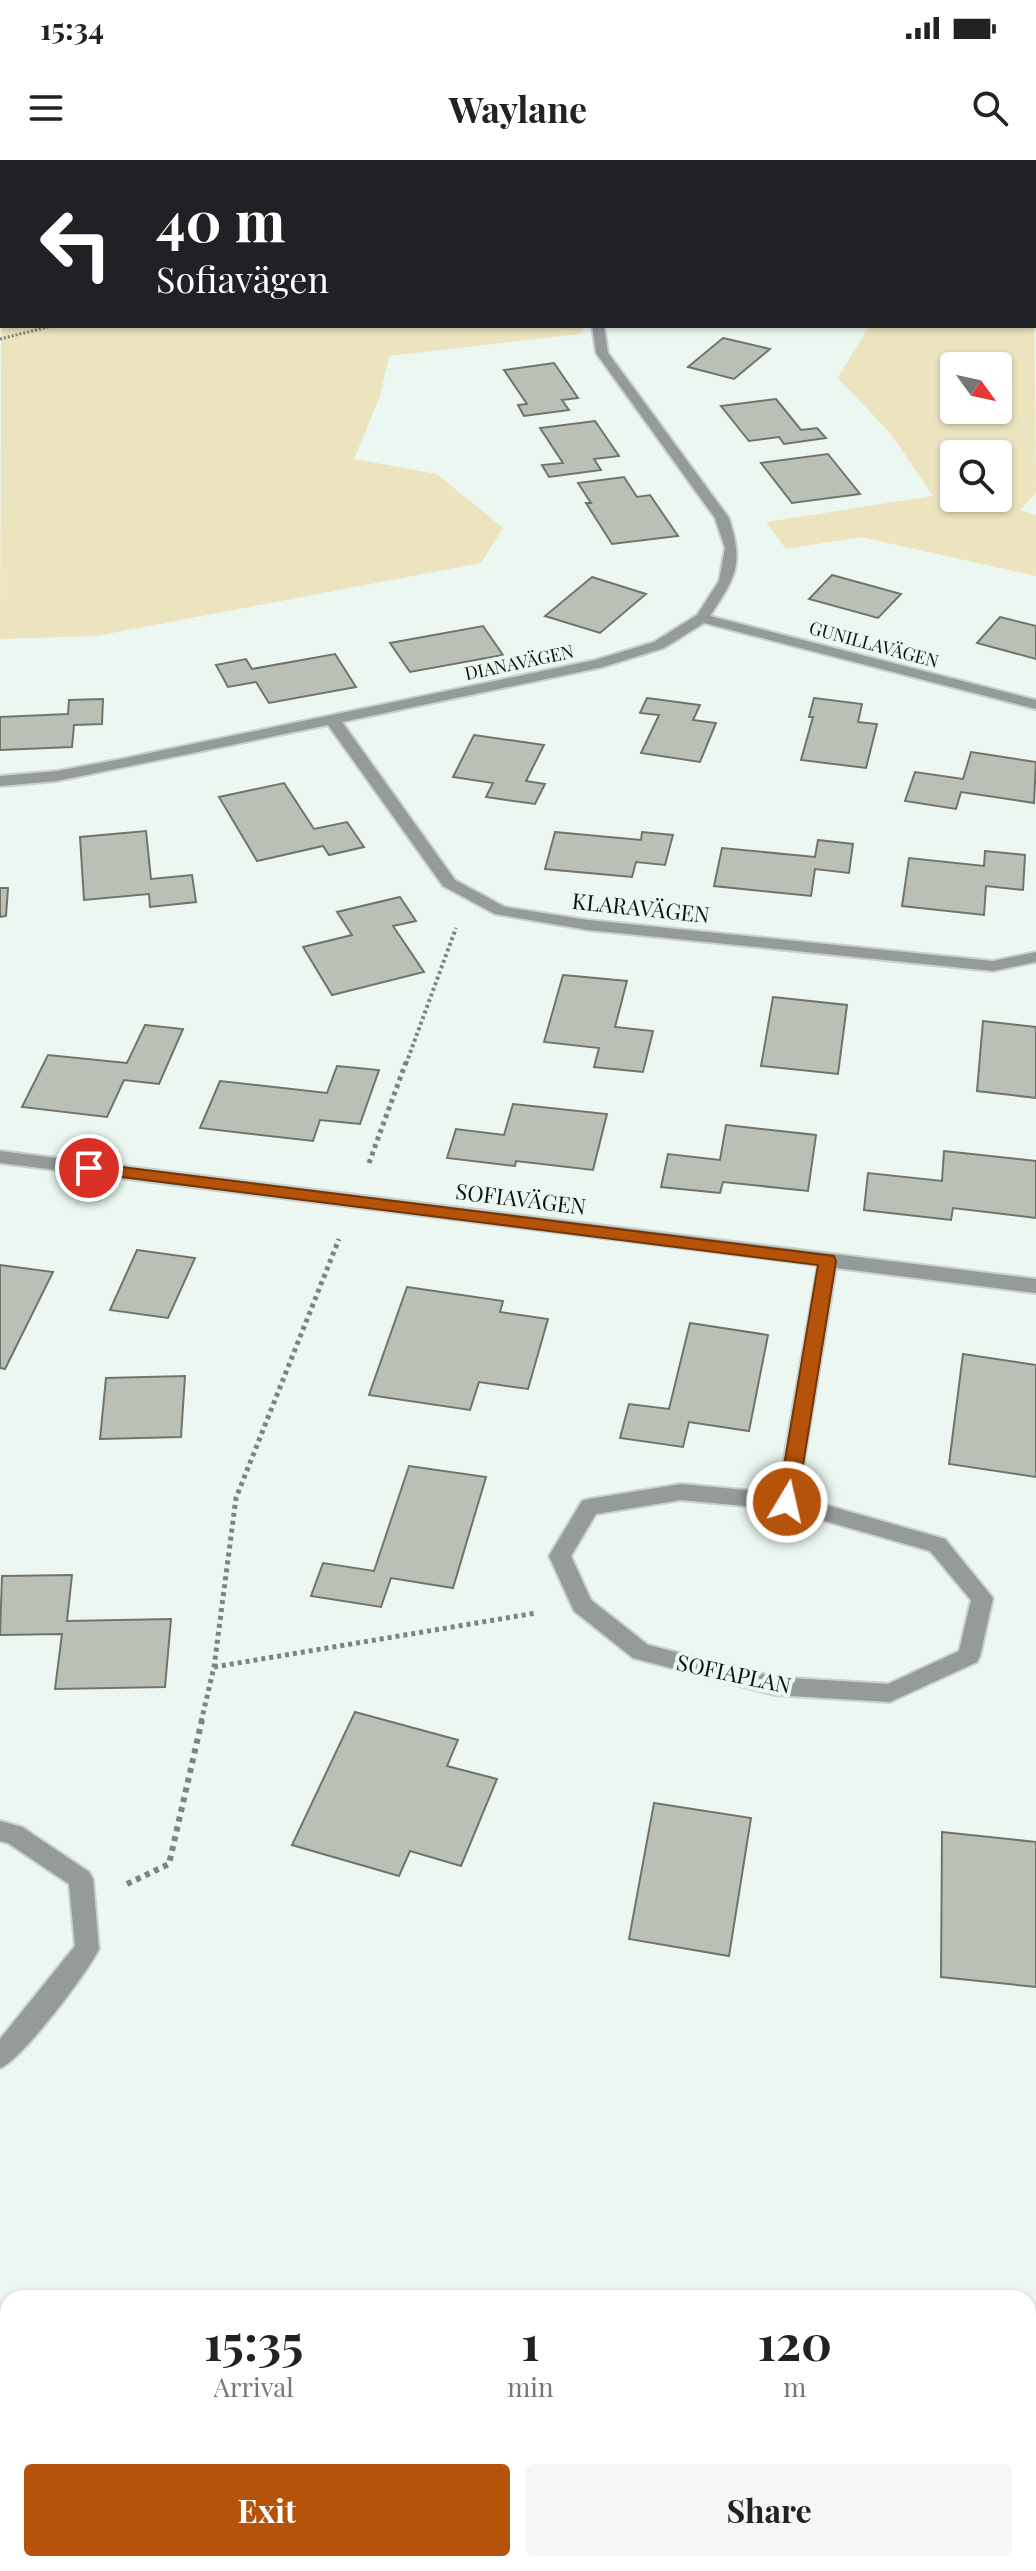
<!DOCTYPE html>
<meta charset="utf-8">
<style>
body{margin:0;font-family:"Playfair Display",serif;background:#f6f6f6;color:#222;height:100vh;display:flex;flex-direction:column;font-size:30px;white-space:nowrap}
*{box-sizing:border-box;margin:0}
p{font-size:26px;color:#767676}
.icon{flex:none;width:44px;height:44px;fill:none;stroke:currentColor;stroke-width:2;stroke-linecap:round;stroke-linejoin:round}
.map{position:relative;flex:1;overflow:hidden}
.panel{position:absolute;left:0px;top:2130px;width:1036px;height:282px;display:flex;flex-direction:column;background:#fff;border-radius:24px 24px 0 0;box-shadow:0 2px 6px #0004}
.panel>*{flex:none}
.top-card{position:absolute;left:0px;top:0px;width:1036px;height:168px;box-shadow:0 2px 6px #0004;background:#202124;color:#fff;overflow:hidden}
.needle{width:52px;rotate:123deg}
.controls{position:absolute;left:940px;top:192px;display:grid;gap:16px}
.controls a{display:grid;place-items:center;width:72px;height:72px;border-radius:8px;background:#fff;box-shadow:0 2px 6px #0004;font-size:40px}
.pin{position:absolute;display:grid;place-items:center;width:68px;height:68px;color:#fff;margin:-34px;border:4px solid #fff;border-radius:50%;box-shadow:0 2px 8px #0007}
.me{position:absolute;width:88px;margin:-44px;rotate:9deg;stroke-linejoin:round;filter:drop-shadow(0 0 6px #0008)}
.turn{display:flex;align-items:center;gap:28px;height:168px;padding:0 24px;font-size:36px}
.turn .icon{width:104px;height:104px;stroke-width:2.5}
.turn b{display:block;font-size:56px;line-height:68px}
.eta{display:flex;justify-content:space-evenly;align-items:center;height:136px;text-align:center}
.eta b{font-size:48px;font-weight:700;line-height:56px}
.action{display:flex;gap:16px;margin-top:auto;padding:16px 24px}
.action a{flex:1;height:92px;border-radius:8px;background:#b45309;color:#fff;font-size:32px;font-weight:700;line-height:92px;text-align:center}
.action a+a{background:#f6f6f6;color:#222}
.status{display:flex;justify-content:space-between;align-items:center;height:56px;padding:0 40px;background:#fff;direction:ltr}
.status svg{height:22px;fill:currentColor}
header{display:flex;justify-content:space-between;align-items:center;height:104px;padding:0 24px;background:#fff;font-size:36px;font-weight:700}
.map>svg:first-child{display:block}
.green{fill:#ebe4be;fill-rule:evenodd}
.building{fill:#bac0b6;stroke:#70756c;stroke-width:2}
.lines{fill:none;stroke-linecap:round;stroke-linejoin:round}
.minor-casing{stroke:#c8d2cd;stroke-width:4}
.path-far3{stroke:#7d8480;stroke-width:3;stroke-dasharray:2 2;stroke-linecap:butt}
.path-far2{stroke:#7d8480;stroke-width:4;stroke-dasharray:3 3;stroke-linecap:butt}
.path-far1{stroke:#7d8480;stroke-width:5;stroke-dasharray:4 4;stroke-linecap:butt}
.path{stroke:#7d8480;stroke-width:6;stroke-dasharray:5 5;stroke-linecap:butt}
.minor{fill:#959a9a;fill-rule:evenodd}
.route{fill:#b45309;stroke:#753606;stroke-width:2}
.labels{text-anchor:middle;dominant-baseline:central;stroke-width:8;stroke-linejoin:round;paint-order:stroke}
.far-street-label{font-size:18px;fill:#0c0f0d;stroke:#ecf7f1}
.street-label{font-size:22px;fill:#0c0f0d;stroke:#ecf7f1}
</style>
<div class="status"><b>15:34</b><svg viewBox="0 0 49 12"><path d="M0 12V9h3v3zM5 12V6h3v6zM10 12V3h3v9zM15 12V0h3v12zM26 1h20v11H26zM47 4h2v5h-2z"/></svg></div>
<header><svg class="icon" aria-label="menu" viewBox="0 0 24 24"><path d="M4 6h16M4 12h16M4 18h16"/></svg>Waylane<svg class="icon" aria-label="search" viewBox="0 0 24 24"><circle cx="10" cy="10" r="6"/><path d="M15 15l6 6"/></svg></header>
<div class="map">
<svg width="1036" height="2411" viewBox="0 0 1036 2411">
<rect width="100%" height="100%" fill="#ecf7f1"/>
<!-- green -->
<path class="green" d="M54 0H371L377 2H47Z
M500 0H794L499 2Z
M2 16V166H585L580 174 389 196 380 236 354 299 437 314 503 368 481 403 96 476 0 479Z
M1034 106 1036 333 1020 350 1036 355V416L861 377 786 389 766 362 933 336 891 274 838 218 869 166H1034ZM998 206V250H954V206ZM954 294H998V338H954Z"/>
<!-- building -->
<path class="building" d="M723 178 770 189 734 219 688 207Z
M554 203 578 238 562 240 569 250 524 256 518 245 527 244 504 210Z
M776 239 801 270 817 268 826 278 784 284 779 277 749 281 721 246Z
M595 261 619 296 594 299 601 310 549 317 542 305 563 303 540 268Z
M828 294 860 334 792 343 761 303Z
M624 317 637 337 650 335 678 376 612 384 586 343H591L578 323Z
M832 415 901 434 878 458 809 439Z
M592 417 646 434 600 473 545 456Z
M1000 457 1036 466V499L977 483Z
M483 466 503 495 410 512 390 483Z
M335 494 356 527 269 543 256 522 228 527 216 505 246 499 252 509Z
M647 538 700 545 693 560 716 563 700 602 641 593 659 555 640 553Z
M814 538 862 544 858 562 877 564 866 608 801 600 813 557H809Z
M103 539 102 564 74 565 72 587 0 590V557L68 554 69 540Z
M474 575 544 585 526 621 545 624 535 644 486 637 493 623 453 617Z
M971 592 1036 602 1034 643 961 632 956 649 905 641 915 612 963 619Z
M284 623 314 669 347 662 364 687 329 695 323 686 257 701 219 637Z
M146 671 151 719 192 715 196 742 150 747 149 734 84 740 80 677Z
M555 672 641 680 642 672 673 675 665 705 636 702 632 717 545 709Z
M818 680 853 684 849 713 815 709 811 736 714 726 722 688 815 697Z
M985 691 1025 695 1023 730 986 726 984 755 902 746 909 698 984 706Z
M0 728H8L6 756 0 757Z
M400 737 416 761 393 766 424 812 332 835 303 787 352 775 337 752Z
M563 815 627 821 615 867 653 871 643 912 594 907 599 888 544 882Z
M773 837 847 845 838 914 761 906Z
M983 861 1036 867V938L977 931Z
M145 865 183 869 159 924 124 920 107 957 22 947 48 895 127 903Z
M337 906 379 910 360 964 320 960 313 981 200 968 220 921 327 933Z
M513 944 607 954 593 1010 516 1001 515 1006 447 998 456 969 504 975Z
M726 965 816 975 808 1031 723 1022 720 1033 661 1027 668 994 720 1000Z
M944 991 1036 1001V1058L953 1048 951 1060 864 1050 868 1013 942 1021Z
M137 1090 195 1098 168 1158 110 1150Z
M0 1105 53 1112 5 1209 0 1208Z
M407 1127 503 1141 500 1152 548 1159 528 1229 479 1222 470 1250 369 1235Z
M690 1163 768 1175 749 1271 689 1262 683 1287 620 1278 629 1244 669 1249Z
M963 1194 1036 1205V1317L949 1304Z
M185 1216 181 1277 100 1279 106 1218Z
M409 1306 486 1317 453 1428 391 1418 381 1447 311 1436 323 1403 374 1411Z
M72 1415 67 1461 171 1459 165 1527 55 1529 62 1474 0 1475 2 1416Z
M355 1552 458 1580 447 1606 497 1619 461 1706 410 1691 399 1716 292 1685Z
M654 1643 751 1658 729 1796 629 1779Z
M942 1672 1036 1682V1827L941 1817Z
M0 2168 8 2169V2402L0 2401Z
M19 2404H108L106 2411H67Z
M108 2404H201L200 2411H106Z
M201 2404H404L403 2411H200Z"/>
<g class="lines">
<!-- minor casing -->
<g class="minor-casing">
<path id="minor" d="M592 166H604L608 193 729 358C744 405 736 416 710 456L1036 540V549L704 463 664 488 603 507 342 562 455 720 505 747 588 760 993 801 1036 792V802L993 811 588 770 495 754 443 726 328 565 57 621 0 626V616L57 611 116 600 595 500 654 482 697 455 719 421 725 388 715 358 596 193Z
M0 991 1036 1119V1133L836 1108 798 1337 945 1379 993 1438 980 1496 977 1502 890 1542 775 1535 633 1498 574 1451 549 1396 582 1341 589 1339 681 1324 778 1333 818 1105 0 1003ZM681 1340 787 1350 930 1391 971 1440 959 1491 888 1524 775 1517 648 1485 591 1440 571 1396 596 1354Z
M0 1661 22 1667 89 1712 93 1719 99 1789C88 1812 21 1901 0 1908V1879L75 1786 69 1724 8 1683 0 1681Z"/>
</g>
<!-- path-far3 -->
<path class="path-far3" d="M0 179 52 166"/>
<!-- path-far2 -->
<path class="path-far2" d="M406 904 456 768"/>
<!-- path-far1 -->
<path class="path-far1" d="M369 1003 406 902
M214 1507 536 1453
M201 1562 214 1507 236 1338 339 1079"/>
<!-- path -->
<path class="path" d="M127 1724 169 1704 202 1560"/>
<!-- minor -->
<use href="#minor" class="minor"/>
</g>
<!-- route -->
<path class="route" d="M89 1003 834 1096 836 1101 797 1342 787 1349 778 1342 818 1105 83 1012 80 1008Z"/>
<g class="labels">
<!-- far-street labels -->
<g class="far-street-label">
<text transform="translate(874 484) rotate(15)">GUNILLAVÄGEN</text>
<text transform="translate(519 502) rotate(-12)">DIANAVÄGEN</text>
</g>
<!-- street labels -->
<g class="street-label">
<text transform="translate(641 747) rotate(6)">KLARAVÄGEN</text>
<text transform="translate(521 1038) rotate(7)">SOFIAVÄGEN</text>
<text transform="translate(734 1513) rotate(12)">SOFIAPLAN</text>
</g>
</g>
</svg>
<div class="controls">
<a><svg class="needle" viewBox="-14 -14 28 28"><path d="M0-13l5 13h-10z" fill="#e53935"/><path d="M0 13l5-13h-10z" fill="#767676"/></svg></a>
<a><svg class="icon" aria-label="search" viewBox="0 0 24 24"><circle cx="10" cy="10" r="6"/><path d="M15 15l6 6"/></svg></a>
</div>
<div class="pin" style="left:89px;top:1008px;background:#d93025"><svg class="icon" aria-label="arrive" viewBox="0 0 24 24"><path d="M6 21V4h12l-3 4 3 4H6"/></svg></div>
<svg class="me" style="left:787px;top:1342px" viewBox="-20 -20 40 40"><circle r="17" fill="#b45309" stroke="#fff" stroke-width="3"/><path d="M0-11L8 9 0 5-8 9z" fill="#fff"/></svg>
<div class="top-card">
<div class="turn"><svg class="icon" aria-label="left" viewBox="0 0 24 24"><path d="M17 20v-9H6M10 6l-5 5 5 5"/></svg><div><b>40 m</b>Sofiavägen</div></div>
</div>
<section class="panel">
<div class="eta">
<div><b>15:35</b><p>Arrival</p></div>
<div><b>1</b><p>min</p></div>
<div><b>120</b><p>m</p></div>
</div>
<div class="action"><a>Exit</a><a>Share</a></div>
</section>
</div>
